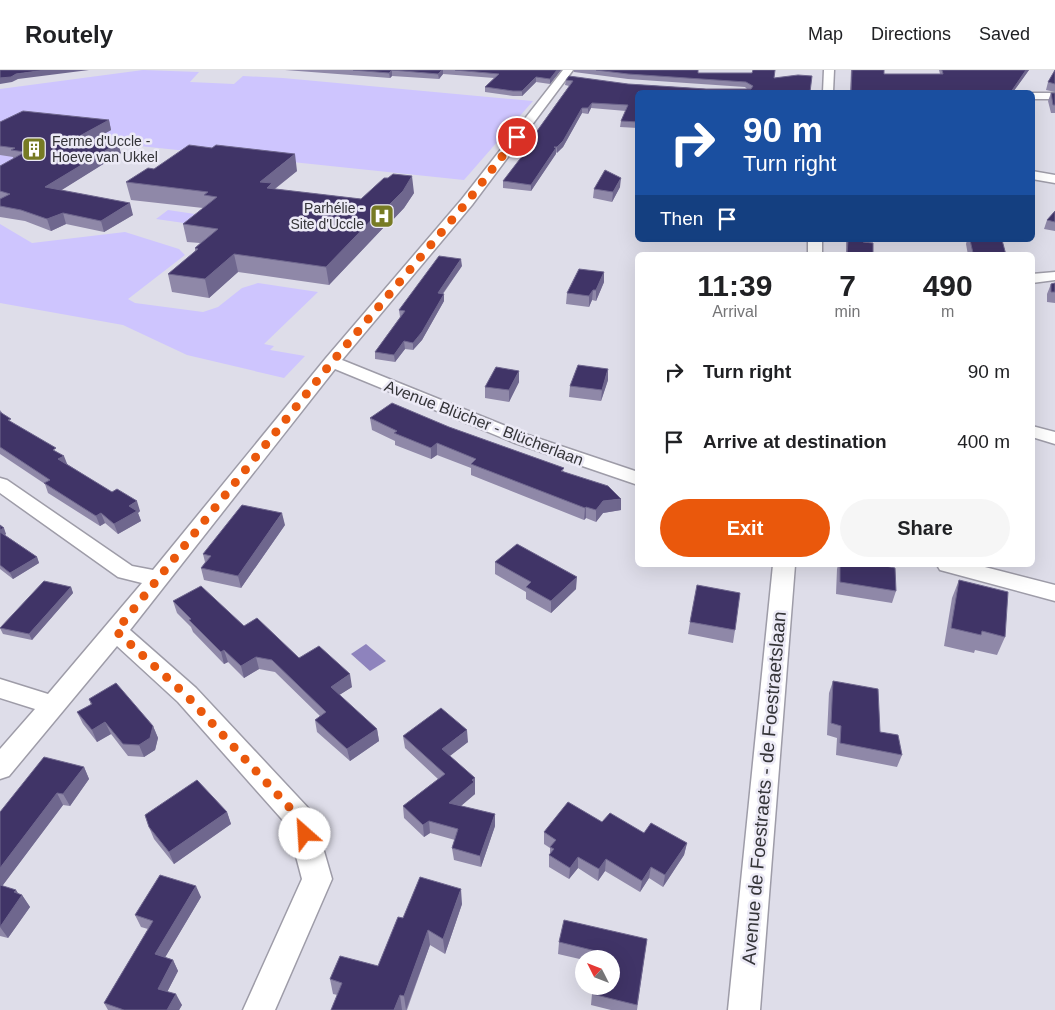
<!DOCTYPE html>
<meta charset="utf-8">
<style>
body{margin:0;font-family:Helvetica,sans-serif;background:#f6f6f6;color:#202124;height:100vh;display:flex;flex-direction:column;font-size:19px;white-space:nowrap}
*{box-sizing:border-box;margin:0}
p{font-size:16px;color:#757577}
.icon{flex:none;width:28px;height:28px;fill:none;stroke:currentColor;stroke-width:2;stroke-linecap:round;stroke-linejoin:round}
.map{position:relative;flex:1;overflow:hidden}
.drawer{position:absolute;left:635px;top:182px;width:400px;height:315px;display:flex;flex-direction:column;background:#fff;border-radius:8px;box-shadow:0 5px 20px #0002}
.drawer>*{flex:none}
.guide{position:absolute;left:635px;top:20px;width:400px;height:152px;border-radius:8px;box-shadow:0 5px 20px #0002;background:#1a4fa0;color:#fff;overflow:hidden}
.needle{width:32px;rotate:312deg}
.fabs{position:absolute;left:575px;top:880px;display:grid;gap:10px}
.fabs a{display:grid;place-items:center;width:45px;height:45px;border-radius:50%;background:#fff;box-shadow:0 5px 20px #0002;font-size:25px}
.pin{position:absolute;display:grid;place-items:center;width:42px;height:42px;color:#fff;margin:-21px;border:2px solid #fff;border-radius:50%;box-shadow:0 1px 5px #0007}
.me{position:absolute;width:55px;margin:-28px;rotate:334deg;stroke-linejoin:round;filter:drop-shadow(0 0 4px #0008)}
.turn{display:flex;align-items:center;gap:18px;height:105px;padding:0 25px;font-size:22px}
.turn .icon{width:65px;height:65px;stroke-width:2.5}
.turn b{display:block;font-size:35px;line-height:42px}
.then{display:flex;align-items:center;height:48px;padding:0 25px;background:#0003;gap:10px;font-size:19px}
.eta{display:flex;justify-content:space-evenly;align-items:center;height:85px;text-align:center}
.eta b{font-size:30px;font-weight:800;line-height:35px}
.button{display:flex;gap:10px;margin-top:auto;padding:10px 25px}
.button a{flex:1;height:58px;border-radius:30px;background:#ea580c;color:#fff;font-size:20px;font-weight:800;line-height:58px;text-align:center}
.button a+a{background:#f6f6f6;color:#202124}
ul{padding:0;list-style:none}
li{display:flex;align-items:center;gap:15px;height:70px;padding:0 25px}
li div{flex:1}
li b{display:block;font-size:19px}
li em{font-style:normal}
header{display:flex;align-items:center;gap:30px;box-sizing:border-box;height:70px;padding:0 25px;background:#fff;border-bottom:1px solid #e0e0e0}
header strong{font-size:24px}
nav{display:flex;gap:28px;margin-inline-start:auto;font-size:18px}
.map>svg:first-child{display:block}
.green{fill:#cec5fe}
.water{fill:#8e83bd}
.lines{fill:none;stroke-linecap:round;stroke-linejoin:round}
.street-casing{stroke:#9e9ca8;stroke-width:3}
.street{fill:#fff;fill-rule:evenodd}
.wall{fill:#8f88a8}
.shaded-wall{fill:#6f678e}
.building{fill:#403467;stroke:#6f678e}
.route{stroke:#ea580c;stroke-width:9;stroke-dasharray:0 16.2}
.labels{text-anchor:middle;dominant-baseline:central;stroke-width:5;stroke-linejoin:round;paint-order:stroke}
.far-poi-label{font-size:14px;fill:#343438;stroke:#eceaf6;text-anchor:start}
.street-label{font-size:16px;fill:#343438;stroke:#eceaf6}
.near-street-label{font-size:19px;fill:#343438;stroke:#eceaf6}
</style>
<header>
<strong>Routely</strong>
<nav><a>Map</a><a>Directions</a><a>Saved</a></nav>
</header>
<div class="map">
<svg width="1055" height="940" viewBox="0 0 1055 940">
<rect width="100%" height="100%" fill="#dedde9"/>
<!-- green -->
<path class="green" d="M143 0 199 2 190 12 234 14 243 6 283 8 533 31 464 110 111 73 0 139V19Z
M168 140 195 144 184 153 156 149Z
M0 154 32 173 125 162 179 179 185 185 128 229 135 233 203 242 218 237 242 218 258 213 318 222 264 274 274 276 270 280 305 286 284 308 187 285 123 255 0 233Z"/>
<!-- water -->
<path class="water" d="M366 574 386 591 370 601 351 584Z"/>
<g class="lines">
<!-- street casing -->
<g class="street-casing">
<path id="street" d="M563 0H573L472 135 342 290 528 365 638 402V415L515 373 335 299 130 560 196 618 311 741 315 750 332 809 275 940H243L302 809 288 756 178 632 117 576 9 706 0 709V679L35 639 0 628V609L48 624 142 513 118 507 0 423V408L7 410 132 496 153 500 326 288 462 129Z
M824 0H834L833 22H823Z
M1032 23H1055V29H1032Z
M1032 101 1055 105V113L1032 109Z
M808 170H822V185H808Z
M1055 202V210L1032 213V204Z
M1032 356 1055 362V374L1032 367Z
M773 495H795L760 940H728Z
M937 495H977L1055 515V531L940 500Z"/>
</g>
<!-- street -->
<use href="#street" class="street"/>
</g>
<!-- wall -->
<path class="wall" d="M285 0H561L550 14 536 12 522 26H513L485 22V17L494 8 443 4 439 9 392 6 390 8Z
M574 0H694L698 3 774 8 810 22H638V58L620 57 621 51 626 41 591 38 588 44 582 43 563 77 556 83 531 121 503 118V111L532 74V68L569 16 565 15 566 10 706 19H747L745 17 628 9 574 2Z
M851 0H884V4H940L939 0H1029L1013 22H850Z
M1055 0V22L1046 20 1048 12Z
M1051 23H1055V43H1051L1048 31Z
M109 50 111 60 93 70 121 83 61 120 133 145 104 162 66 154 51 161 25 151 0 147V96L13 89V87L0 85V52Z
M154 99 297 101 275 119 361 129 414 123 404 138 387 156H385L329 215 238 202 209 228 172 222 168 204 195 181V178L200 173 187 172 183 154 203 138 131 130 126 112Z
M620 117 612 132 593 128 594 119Z
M1055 141V161L1044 159 1047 150Z
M846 170H862L873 185H846Z
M967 170H1002L1006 185H968L966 174Z
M462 196 443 224 444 231 422 270 413 280 405 279 395 292 375 289V282L400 247 399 240Z
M604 202V212L596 231 592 230 589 237 566 234 567 223Z
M1055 213V233L1047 232V224L1051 214Z
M608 310 601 331 569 327 570 316Z
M519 312 509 332 485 328V317Z
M0 340 3 344 12 353 57 382 67 394 140 441 138 443 141 451 118 464 105 453 100 456 48 423 45 414 0 384Z
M370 348 449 357 564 398 563 401 621 440 603 443 596 452 586 448 584 450 471 405V398L437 385 431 389 395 375V371L372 360Z
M0 455 6 464 5 465 37 487 39 493 13 509 0 499Z
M285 455 241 518 204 510 201 498 205 492 203 484Z
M495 492 576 519 551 543 526 529V522L495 504Z
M838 495H881L896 521 892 533 836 524 837 499Z
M959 510 1005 567 997 585 975 580 974 583 944 576 952 528Z
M71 517 73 523 32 570 3 564 0 558Z
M173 531 244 556 299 588 352 617 339 625 377 659 379 671 350 691 317 662 315 650 320 646 275 602 259 599 244 608 228 592 224 594 193 562 191 557 177 543Z
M690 552 735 560 733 573 688 564Z
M833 611 902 685 897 697 836 685 837 668 827 665 829 623Z
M89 629 153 656 158 668 155 680 144 687 128 686 111 664 97 672 83 654 77 642 91 635Z
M403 666 468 672 450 686 475 708V724L461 736 495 744V756L481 797 454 790 452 778 455 770 430 763 424 767 404 748 403 736 438 709 405 678Z
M84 697 89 709 70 736 63 735 2 816 16 820 18 824 22 825 30 837 8 868 0 866V742Z
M227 742 231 754 174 794 154 769 149 757Z
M602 752 687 773 684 785 663 817 649 808 640 822 605 801 598 811 578 798 569 809 549 797V785L550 784V778L544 774V762Z
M201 827 165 887 173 890 178 901 167 922 182 935 179 940H108L104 933 148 859 141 857 135 845Z
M462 834 445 884 430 875 407 940H402L333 924 330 909 378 896 403 848Z
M647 869 637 940H611L591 935 592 924 611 889H584V890L558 884 559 872Z"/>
<!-- shaded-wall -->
<path class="shaded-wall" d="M46 0H89L18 9 12 12 0 14V8L16 4Z
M392 0V6L390 8 389 3Z
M442 0H443V4L439 9 438 4Z
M557 0H561L550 14V9Z
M1026 0H1029L1013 22H1011Z
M536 7V12L522 26V21Z
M592 33 591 38 588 44V38Z
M582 38V43L563 77 557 83V77Z
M109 50 111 60 79 78 76 68Z
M118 73 121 83 49 128 45 117Z
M556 78V84L531 121V115Z
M295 84 297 101 273 120 275 131 260 112Z
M412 106 414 123 404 138 387 156 386 138Z
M621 108 620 117 612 132 613 122Z
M130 133 133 145 104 162 101 151Z
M383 138 385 156 329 215 326 197Z
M63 143 66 154 51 161 47 149Z
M234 184 238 202 209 228 205 209Z
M461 189 462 196 438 230V223Z
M604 202V212L596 231V220Z
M593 220 592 230 589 237V226Z
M444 224V231L422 270 413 280V273Z
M404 271 405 279 395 292 394 285Z
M608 299V310L601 331 602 320Z
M519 301V312L509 332V320Z
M437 373V385L431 389V378Z
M64 386 68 396 58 389Z
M621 429V440L603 443 596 452V440L603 431Z
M137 431 140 441 138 443 141 451 118 464 114 454 129 436Z
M586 437V448L584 450 585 438Z
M101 443 105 453 100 456 96 446Z
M282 443 285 455 241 518 238 506Z
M4 458 6 464 2 467 0 463V460Z
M37 487 39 493 13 509 10 503Z
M577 507 576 519 551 543V531Z
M71 517 73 523 32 570 29 564Z
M224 580 228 592 224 594 221 582Z
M256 587 259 599 244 608 241 596Z
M350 604 352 617 333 629 331 617Z
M105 652 111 664 97 672 92 660Z
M153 656 158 668 155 680 144 687 139 675Z
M377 659 379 671 350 691 347 679Z
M467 660 468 672 443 691 442 679Z
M84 697 89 709 70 736 63 724Z
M475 708V724L450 745 449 733Z
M57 723 63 735 0 819V798Z
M227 742 231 754 174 794 169 782Z
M495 744V756L481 797 480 786Z
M429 751 430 763 424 767 423 755Z
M687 773 684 785 663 817 665 805Z
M578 787V798L569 809 570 798Z
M606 789 605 801 598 811 599 799Z
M651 797 649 808 640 822 642 811Z
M196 816 201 827 160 896 155 884Z
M461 819 462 834 445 884 443 869Z
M16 820 21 828 22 825 30 837 8 868 0 857 14 822Z
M428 860 430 875 406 940 404 926Z
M173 890 178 901 163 930 158 919Z
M176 924 182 935 179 940H167Z
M400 925 402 940H394Z"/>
<!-- building -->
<path class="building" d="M0 0H46L16 4 11 7 0 8Z
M353 0H442L438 4 392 0 389 3Z
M455 0H557L550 9 536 7 522 21H513L485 17 499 4Z
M596 0H698V3H752L753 0H775L774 8 798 5 812 6 810 22H638V52L621 51 628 35 592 33 588 38H582L563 71 557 77H554L556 78 531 115 503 111 536 68H532L573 11 566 10 569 6 628 14 706 19H751L753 16 746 12 628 4Z
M852 0H884V4H943L942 0H1026L1011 22H851Z
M1055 0V14L1048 12Z
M1051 23H1055V35H1053Z
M23 41 109 50 76 68 118 73 45 117 130 133 101 151 63 143 47 149 21 140 0 136V129L10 124 0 121V96L25 82 11 80 15 78 0 76V52Z
M189 75 212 78 216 75 295 84 260 112 272 113 267 118 361 129 384 108H388L393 104 412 106 403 121 386 138H383L326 197 234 184 205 209 168 204 198 179 195 178 218 159 183 154 217 127 204 125 208 122 126 112 148 98 154 99Z
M605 100 621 108 613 122 594 119Z
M1055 141V152L1047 150Z
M848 170H862L863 172 873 173V185H847Z
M970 170H1002L1006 185H990L973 183Z
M439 186 461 189 438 223 444 224 422 262 413 273 404 271 394 285 375 282 405 241 399 240Z
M579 199 604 202 596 220H593L589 226 567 223Z
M1055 213V222H1051V214Z
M578 295 608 299 602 320 570 316Z
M496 297 519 301 509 320 485 317Z
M392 333 449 357 564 398 561 401 608 416 621 429 603 431 596 440 586 437 585 438 471 394 476 389 437 373 431 378 394 363 397 361 370 348Z
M0 342 11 349 8 350 56 378 53 380 64 386 58 389 112 422 117 419 137 431 129 436 137 441 114 454 101 443 96 446 44 413 50 410 0 377Z
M242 435 282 443 238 506 201 498 211 486 203 484Z
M0 455 4 458 0 460Z
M0 462 37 487 10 503 0 495Z
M517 474 577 507 551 531 526 517 531 512 495 492Z
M840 495H881L895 498 896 521 840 512Z
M959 510 1008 522 1005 567 982 561 981 565 951 558Z
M44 511 71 517 29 564 0 558Z
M697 515 740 523 735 560 690 552Z
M201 516 244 556 257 548 299 588 319 576 350 604 331 617 377 659 347 679 315 650 326 642 272 590 256 587 241 596 224 580 221 582 189 550 191 549 173 531Z
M833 611 878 619 880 662 898 665 902 685 840 673 841 656 831 653Z
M116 613 153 656 150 668 139 675 123 674 105 652 92 660 77 642 92 634 89 629Z
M441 638 467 660 442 679 475 708 472 710 474 712 449 733 495 744 480 786 452 778 458 759 429 751 423 755 403 736 445 704 403 666Z
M44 687 84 697 63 724 57 723 0 798V742Z
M197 710 227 742 169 782 149 757 145 745Z
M568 732 602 752 610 743 644 763 651 753 687 773 665 805 651 797 642 811 606 789 599 799 578 787 570 798 549 785 554 779 550 777 556 770 544 762Z
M160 805 196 816 155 884 173 890 158 919 176 924 167 940H124L104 933 153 851 135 845Z
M420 807 461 819 443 869 428 860 404 926 400 925 394 940H331L342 913 330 909 340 886 378 896 398 847 403 848Z
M0 815 16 820 14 822 22 825 0 857Z
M564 850 647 869 637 935 592 924 593 916H611V889H599L600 882 559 872Z"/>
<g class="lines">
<!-- route -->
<path class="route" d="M305 764 301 750 187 626 116 561 332 292 467 132 517 67"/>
</g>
<!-- icons -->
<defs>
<g id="building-square" transform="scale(1.25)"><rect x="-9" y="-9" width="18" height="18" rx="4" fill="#777b24" stroke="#eceaf6"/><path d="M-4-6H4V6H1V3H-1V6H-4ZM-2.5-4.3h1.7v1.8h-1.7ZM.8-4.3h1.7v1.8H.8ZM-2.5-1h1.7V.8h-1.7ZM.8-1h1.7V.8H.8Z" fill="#fff"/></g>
<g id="hospital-square" transform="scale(1.25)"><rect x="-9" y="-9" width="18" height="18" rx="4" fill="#777b24" stroke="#eceaf6"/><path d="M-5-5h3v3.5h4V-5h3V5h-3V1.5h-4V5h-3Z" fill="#fff"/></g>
</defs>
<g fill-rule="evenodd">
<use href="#building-square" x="34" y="79"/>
<use href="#hospital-square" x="382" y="146"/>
</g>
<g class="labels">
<!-- far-poi labels -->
<g class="far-poi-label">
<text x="52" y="71">Ferme d'Uccle -<tspan x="52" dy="16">Hoeve van Ukkel</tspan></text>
<text x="364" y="138" text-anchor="end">Parhélie -<tspan x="364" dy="16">Site d'Uccle</tspan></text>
</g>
<!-- street labels -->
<g class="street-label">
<text transform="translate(484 353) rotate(21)">Avenue Blücher - Blücherlaan</text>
</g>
<!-- near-street labels -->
<g class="near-street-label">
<text transform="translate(764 718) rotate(-85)">Avenue de Foestraets - de Foestraetslaan</text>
</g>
</g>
</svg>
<div class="fabs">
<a><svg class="needle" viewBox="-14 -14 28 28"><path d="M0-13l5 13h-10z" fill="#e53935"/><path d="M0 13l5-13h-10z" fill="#757577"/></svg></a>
</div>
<div class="pin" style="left:517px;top:67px;background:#d93025"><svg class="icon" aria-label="arrive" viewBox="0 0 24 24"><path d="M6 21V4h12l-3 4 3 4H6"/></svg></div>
<svg class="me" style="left:305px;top:764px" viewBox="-20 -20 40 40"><circle r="19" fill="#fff"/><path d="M0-13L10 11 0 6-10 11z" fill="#ea580c"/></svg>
<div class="guide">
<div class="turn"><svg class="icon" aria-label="right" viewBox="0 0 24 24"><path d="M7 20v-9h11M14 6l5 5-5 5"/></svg><div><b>90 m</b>Turn right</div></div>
<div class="then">Then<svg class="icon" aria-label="arrive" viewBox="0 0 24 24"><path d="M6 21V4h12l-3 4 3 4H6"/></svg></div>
</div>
<section class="drawer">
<div class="eta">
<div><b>11:39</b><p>Arrival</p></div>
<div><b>7</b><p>min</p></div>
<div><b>490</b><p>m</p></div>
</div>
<ul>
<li><svg class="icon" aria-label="right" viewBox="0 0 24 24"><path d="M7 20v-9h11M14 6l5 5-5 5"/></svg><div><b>Turn right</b></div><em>90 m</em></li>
<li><svg class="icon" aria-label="arrive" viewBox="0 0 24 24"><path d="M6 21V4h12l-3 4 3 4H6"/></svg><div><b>Arrive at destination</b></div><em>400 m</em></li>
</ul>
<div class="button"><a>Exit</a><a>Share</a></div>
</section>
</div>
